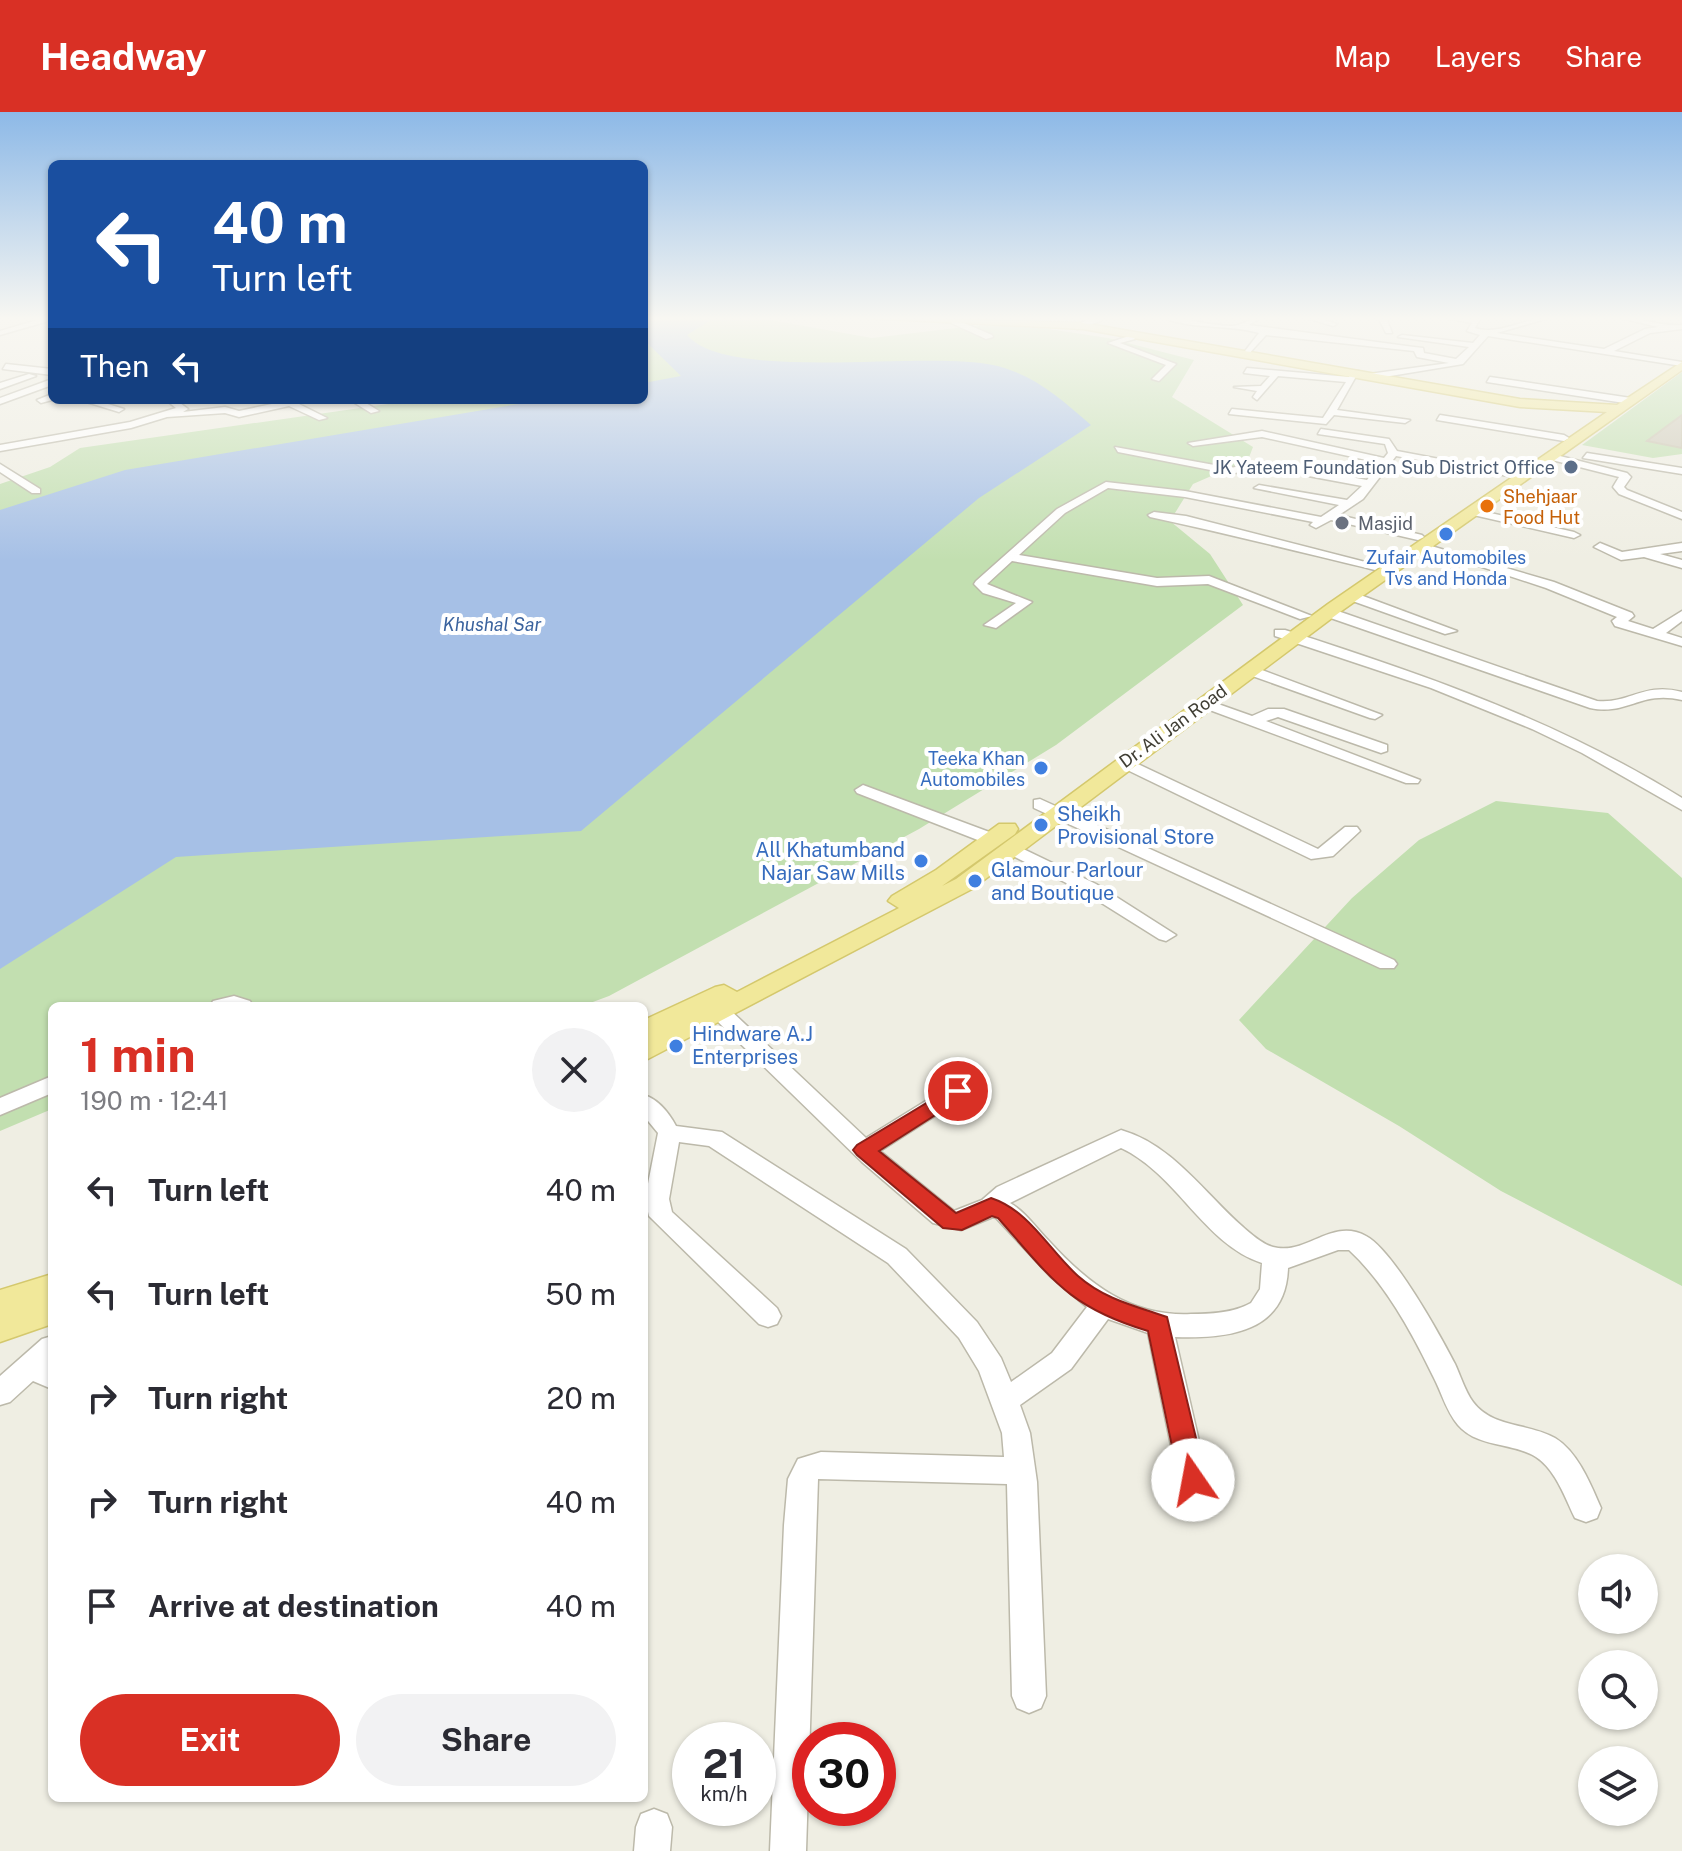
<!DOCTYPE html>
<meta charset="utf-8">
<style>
body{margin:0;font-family:"Public Sans",sans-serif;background:#f2f2f3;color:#2b2b33;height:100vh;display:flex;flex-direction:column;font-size:30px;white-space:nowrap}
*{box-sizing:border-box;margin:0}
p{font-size:26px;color:#7c7c81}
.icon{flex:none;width:44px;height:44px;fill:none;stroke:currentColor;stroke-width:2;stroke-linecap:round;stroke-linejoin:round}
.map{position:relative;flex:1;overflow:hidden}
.sheet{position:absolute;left:48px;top:890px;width:600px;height:800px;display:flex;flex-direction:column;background:#fff;border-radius:12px;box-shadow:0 2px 6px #0004}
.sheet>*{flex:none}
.guide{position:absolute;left:48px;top:48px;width:600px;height:244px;border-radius:12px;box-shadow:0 2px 6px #0004;background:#1a4fa0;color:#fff;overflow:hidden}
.buttons{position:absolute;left:1578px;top:1442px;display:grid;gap:16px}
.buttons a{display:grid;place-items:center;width:80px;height:80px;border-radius:50%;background:#fff;box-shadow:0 2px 6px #0004;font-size:40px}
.speed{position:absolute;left:672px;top:1610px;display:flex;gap:16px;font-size:40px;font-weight:700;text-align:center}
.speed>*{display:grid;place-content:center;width:104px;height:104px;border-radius:50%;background:#fff;box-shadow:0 2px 6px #0004;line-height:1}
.speed small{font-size:20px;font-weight:400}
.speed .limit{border:12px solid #d22;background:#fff;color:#111}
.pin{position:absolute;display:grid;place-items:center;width:68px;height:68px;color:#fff;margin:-34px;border:4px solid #fff;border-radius:50%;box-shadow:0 2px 8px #0007}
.me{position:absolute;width:88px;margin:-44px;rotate:348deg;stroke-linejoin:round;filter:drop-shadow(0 0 6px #0008)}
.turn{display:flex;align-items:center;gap:28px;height:168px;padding:0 32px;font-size:36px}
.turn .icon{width:104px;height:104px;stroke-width:2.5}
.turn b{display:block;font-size:56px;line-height:68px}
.then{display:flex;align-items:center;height:76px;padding:0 32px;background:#0003;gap:16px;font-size:30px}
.round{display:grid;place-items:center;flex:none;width:84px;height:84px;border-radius:42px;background:#f2f2f3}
.headline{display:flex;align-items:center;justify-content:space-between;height:136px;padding:0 32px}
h1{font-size:48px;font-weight:700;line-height:60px;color:#d93025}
.action{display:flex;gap:16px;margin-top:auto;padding:16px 32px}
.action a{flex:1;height:92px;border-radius:48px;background:#d93025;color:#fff;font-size:32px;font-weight:700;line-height:92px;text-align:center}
.action a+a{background:#f2f2f3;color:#2b2b33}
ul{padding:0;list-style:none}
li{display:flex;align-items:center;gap:24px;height:104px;padding:0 32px}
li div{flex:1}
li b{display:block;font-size:30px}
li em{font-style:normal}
header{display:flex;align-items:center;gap:48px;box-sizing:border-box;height:112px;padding:0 40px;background:#d93025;color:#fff}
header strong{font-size:38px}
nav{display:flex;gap:44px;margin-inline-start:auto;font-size:28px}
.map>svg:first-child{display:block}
.green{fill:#c2dfb0}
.water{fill:#a6c0e6}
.building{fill:#cfcbba;stroke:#c9c4af;stroke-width:2}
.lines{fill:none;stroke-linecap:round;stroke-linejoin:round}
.minor-casing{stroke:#bcb9aa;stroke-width:3}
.major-casing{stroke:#d4c86d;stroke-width:3}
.minor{fill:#fff;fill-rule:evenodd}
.major{fill:#f1e89a;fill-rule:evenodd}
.route{fill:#d93025;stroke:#8d1f18;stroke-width:2}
.service-dot{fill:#5c6f8a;stroke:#fff;stroke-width:3}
.food-dot{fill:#e8710a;stroke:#fff;stroke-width:3}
.worship-dot{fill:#6b7280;stroke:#fff;stroke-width:3}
.shop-dot{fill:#3f7fe0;stroke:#fff;stroke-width:3}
.labels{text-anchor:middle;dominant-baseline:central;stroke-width:8;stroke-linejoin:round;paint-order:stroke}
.far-service-label{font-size:18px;fill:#4e5e75;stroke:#fff;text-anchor:end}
.far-food-label{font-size:18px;fill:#c56008;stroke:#fff;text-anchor:start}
.far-worship-label{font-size:18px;fill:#5b616d;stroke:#fff;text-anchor:start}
.far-shop-label{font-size:18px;fill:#366cbe;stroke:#fff}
.far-water-label{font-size:18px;font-style:italic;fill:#3b639e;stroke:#fff}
.far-street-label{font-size:18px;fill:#403e34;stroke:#fff}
.shop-label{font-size:20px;fill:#366cbe;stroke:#fff;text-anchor:start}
</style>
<header>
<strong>Headway</strong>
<nav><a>Map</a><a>Layers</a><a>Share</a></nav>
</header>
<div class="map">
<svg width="1682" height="1739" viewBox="0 0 1682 1739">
<rect width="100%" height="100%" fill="#efeee3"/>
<!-- green -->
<path class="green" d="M644 205H754L872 226 973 214H1029L1108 226 1194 248 1172 285 1253 335 1248 348 1193 372 1170 409 1210 442 1243 493 1056 633 919 717 609 884 582 894H52V997L0 1019V372L50 355 80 336 416 288H644Z
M1682 260V342L1653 346 1582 333Z
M1496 689 1608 701 1682 766V1174L1501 1079 1399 1014 1266 937 1239 908 1352 786 1419 728Z"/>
<!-- water -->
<path class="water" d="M644 205 714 206 687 223C727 271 925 238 993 253 1034 262 1061 287 1091 313L979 386 581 719 176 745 0 857V398L125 358 543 288H644V271L681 264 644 228Z"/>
<!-- building -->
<path class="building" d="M1682 303V336L1647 329Z"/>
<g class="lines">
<!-- minor casing -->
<g class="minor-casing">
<path id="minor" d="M47 205H52V208L0 223V219Z
M923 205H931V207L927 209Z
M1093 205H1101V209L1077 217 1073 215Z
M1161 205C1185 205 1208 214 1232 214 1243 214 1250 205 1262 205L1249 213 1414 235 1423 236 1424 241 1456 247 1469 235 1398 225 1402 223 1473 231 1480 223 1467 219 1472 211 1441 205 1480 207 1475 216C1498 224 1527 205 1552 205L1497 221 1604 237 1645 217 1658 215 1617 205C1641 205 1661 215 1682 213V217L1650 221 1614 239 1682 250V254L1488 224 1463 252 1372 267 1369 262 1449 251 1417 245 1414 239 1266 223 1246 245 1242 243 1259 221C1229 212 1192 218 1161 205Z
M1303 205H1316L1337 212 1333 214Z
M1378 205H1386L1392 221H1386Z
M954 207 992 223 993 225 986 227 951 211Z
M1132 223 1135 227 1120 231 1176 252 1159 269 1152 267 1166 253 1108 231Z
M6 252 52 257V263L3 257Z
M1247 256 1349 265 1353 259H1359L1337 298 1410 308 1405 311 1334 303 1326 312 1229 302 1232 297 1323 306 1346 270 1278 264 1257 288 1253 285 1257 279 1234 275 1261 274 1270 264 1244 261Z
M29 262 36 264 0 277V271Z
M1490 265 1631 286 1635 289 1631 292 1487 270Z
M52 267V273L0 292V286Z
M52 282V288L41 291 37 288Z
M80 288H95L124 297 119 300Z
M166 288H176L188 297 183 300 225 295 239 299 291 288H308L299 292 327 306 319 308 289 294 239 305 225 301 167 305 131 316 0 339V333L130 310 176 296Z
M350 288H361L379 299 371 301Z
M1440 303 1564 323 1569 326 1564 329 1437 308Z
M1321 317 1389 327 1397 339 1530 364 1525 367 1396 344 1363 387 1339 403 1422 423 1424 425 1418 428 1331 408 1316 416 1310 413 1313 410 1185 385 1108 376 1065 401 1019 443 1157 466 1209 464 1312 504 1300 507 1208 472 1157 474 1012 449 987 472 1032 490 996 516 984 513 1016 491 983 481 974 472 976 469 1057 397 1106 370 1185 379 1321 405 1339 393 1254 376 1259 373 1347 388 1362 374 1260 355 1231 362 1118 340 1115 335 1231 356 1260 349 1367 368 1380 351 1262 325 1193 334 1188 331 1262 319 1384 346 1388 341 1385 332 1318 322Z
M1587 341 1682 356V362L1583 346Z
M1552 342 1627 361 1631 365 1624 375 1627 378 1682 400V407L1619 382 1613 375 1619 365 1548 347Z
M0 352 40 377V381H32L0 360Z
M1473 397 1574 420 1580 423 1574 426 1469 402 1467 400Z
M1154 400 1186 404 1381 454 1375 458C1300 440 1225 421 1150 405L1148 403Z
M1421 431 1554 470 1632 501 1634 504 1628 509 1653 517 1682 499V509L1666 521 1682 526V534L1615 514 1612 509 1617 505 1546 476 1421 435Z
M1682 431V439L1660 442 1682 448V456L1644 445 1621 448 1594 435 1600 431 1622 440Z
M1347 481H1355L1457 519 1445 522 1347 487Z
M1322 497H1332L1597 589C1630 592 1643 570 1682 580V588C1640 578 1628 604 1590 596L1322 503Z
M1275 518H1285C1423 562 1558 609 1682 686V698L1582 641 1532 617 1431 576 1275 524Z
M1244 555H1254L1382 603 1375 607 1370 606 1244 561Z
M1204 587 1252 604 1268 597H1284L1387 633V639L1381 641 1278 605 1266 609 1420 668 1418 671H1406L1199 594 1197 591Z
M1123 645 1318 737 1345 715H1357L1360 719 1333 744 1311 747 1117 653V647Z
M863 673 1000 724 1003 728 994 733 988 732 857 681 855 678Z
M1040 687 1394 848 1397 852 1394 856H1380L1034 696V688Z
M1011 731 1096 772 1176 823 1166 829 1159 827 1084 780 1005 740 1002 736Z
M234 884 250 889 253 894H210L213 889Z
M721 894 728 896 866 1026 950 974H966L969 979 966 984 880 1039 954 1099 982 1088 997 1075 1121 1018C1173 1033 1204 1081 1243 1115 1251 1122 1262 1132 1273 1135 1306 1144 1332 1105 1366 1124 1393 1138 1440 1223 1455 1252 1461 1265 1465 1279 1473 1290 1492 1316 1529 1311 1555 1326 1578 1340 1591 1373 1601 1396L1597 1406 1586 1410 1575 1406C1565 1386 1556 1358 1536 1345 1512 1330 1478 1336 1458 1313 1446 1299 1442 1281 1433 1264 1412 1221 1385 1171 1349 1138H1338L1288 1156C1286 1220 1229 1227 1175 1225L1208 1368 1203 1378 1193 1382 1183 1378 1178 1368 1148 1221 1108 1207 1071 1257 1020 1293 1030 1321 1037 1370 1046 1584 1041 1596 1029 1601 1017 1596 1012 1584 1007 1372 818 1367 806 1739H770L784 1413 788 1367 798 1347 821 1340 1004 1345 1002 1321 979 1259 959 1226 888 1151 709 1034 679 1030 669 1087 672 1100 777 1196 781 1204 777 1212 768 1215 759 1212 649 1104 645 1087 658 1021 644 1004V983C658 987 669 1001 676 1014L722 1020 906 1137 977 1210 1001 1246 1011 1270 1052 1241 1087 1195 1050 1164 996 1106 993 1105 961 1118 933 1111 862 1050 714 906 711 901ZM1121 1036C1177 1062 1204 1132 1262 1151L1260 1177 1251 1191C1234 1201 1210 1202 1191 1202 1131 1205 1088 1172 1049 1129 1036 1116 1026 1100 1010 1091Z
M52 964V981L0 1003V986Z
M52 1224V1277L33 1269 10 1290 0 1293V1264L42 1227Z
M654 1697 667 1702 672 1715 670 1739H634L636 1715 641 1702Z"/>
</g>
<!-- major casing -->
<g class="major-casing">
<path id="major" d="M845 205 1083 211 1520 287 1617 293 1682 250V258L1340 500 972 777 644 949V908L715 875 724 873 737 880 899 796 888 789 892 784 936 758 999 712H1015L1018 717 1015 722 942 774 956 767 1328 492 1607 300 1520 295 1083 217Z
M52 1162V1212L0 1230V1178Z"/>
</g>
<!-- minor -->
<use href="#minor" class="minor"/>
<!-- major -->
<use href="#major" class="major"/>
</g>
<!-- sky -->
<linearGradient id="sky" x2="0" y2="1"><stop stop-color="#8db9e7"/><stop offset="0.46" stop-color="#f8f7f2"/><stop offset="1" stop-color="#f8f7f2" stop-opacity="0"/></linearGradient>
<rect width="1682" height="449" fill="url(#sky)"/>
<!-- route -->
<path class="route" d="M958 972 968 979 965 984 879 1039 956 1101 991 1086C1030 1099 1048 1137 1078 1164 1104 1187 1135 1194 1167 1205L1206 1368 1202 1377 1193 1380 1183 1377 1179 1368 1148 1219C1068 1195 1052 1167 998 1106L992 1104 962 1118 943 1116 857 1043 853 1038 857 1033Z"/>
<!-- markers -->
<circle class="service-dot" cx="1571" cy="355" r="8"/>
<circle class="food-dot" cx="1487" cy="394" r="8"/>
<circle class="worship-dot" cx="1342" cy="411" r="8"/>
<g class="shop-dot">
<circle cx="1446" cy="422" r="8"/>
<circle cx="1041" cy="656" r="8"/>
<circle cx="1041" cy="713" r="8"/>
<circle cx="921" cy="749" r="8"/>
<circle cx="975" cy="769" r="8"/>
<circle cx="676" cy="934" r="8"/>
</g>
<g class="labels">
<!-- far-service labels -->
<g class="far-service-label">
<text x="1555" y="355">JK Yateem Foundation Sub District Office</text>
</g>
<!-- far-food labels -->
<g class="far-food-label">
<text x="1503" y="384">Shehjaar<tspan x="1503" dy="21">Food Hut</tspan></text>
</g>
<!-- far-worship labels -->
<g class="far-worship-label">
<text x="1358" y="411">Masjid</text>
</g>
<!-- far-shop labels -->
<g class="far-shop-label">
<text x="1446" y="445">Zufair Automobiles<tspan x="1446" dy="21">Tvs and Honda</tspan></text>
<text x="1025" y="646" text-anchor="end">Teeka Khan<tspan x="1025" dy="21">Automobiles</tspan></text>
</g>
<!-- far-water labels -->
<g class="far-water-label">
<text x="492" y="512">Khushal Sar</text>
</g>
<!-- far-street labels -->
<g class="far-street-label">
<text transform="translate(1173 614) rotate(-36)">Dr. Ali Jan Road</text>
</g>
<!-- shop labels -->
<g class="shop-label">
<text x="1057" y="702">Sheikh<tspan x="1057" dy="23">Provisional Store</tspan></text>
<text x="905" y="738" text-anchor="end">All Khatumband<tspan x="905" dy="23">Najar Saw Mills</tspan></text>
<text x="991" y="758">Glamour Parlour<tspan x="991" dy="23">and Boutique</tspan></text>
<text x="692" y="922">Hindware A.J<tspan x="692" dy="23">Enterprises</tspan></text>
</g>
</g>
</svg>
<div class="buttons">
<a><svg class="icon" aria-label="sound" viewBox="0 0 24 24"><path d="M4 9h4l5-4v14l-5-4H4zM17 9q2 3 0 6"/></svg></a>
<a><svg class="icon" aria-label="search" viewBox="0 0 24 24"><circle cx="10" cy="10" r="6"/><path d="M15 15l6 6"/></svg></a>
<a><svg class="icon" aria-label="layers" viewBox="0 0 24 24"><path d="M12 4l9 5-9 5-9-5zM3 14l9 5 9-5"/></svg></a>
</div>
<div class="speed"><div>21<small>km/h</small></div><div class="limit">30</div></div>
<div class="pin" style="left:958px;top:979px;background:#d93025"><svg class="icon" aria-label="arrive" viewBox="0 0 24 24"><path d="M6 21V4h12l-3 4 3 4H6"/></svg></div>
<svg class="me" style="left:1193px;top:1368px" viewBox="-20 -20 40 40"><circle r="19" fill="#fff"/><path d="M0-13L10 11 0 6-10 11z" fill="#d93025"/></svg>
<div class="guide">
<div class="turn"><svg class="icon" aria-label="left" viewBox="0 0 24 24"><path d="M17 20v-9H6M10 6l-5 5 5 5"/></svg><div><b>40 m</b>Turn left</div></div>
<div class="then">Then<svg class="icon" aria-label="left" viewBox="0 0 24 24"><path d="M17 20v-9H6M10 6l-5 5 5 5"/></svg></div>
</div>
<section class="sheet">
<div class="headline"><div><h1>1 min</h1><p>190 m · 12:41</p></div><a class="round"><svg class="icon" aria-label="close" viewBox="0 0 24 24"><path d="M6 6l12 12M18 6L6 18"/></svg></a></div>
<ul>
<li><svg class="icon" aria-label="left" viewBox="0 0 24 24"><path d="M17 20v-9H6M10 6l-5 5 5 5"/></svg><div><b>Turn left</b></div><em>40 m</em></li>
<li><svg class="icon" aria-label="left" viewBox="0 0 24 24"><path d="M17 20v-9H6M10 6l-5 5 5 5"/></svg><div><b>Turn left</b></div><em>50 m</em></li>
<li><svg class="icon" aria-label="right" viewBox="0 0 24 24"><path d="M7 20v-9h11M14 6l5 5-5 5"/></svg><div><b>Turn right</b></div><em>20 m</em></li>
<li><svg class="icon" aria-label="right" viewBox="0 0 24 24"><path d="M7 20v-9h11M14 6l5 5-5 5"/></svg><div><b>Turn right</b></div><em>40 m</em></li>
<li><svg class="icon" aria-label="arrive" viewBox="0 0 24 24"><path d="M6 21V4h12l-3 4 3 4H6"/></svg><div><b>Arrive at destination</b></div><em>40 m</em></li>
</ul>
<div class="action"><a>Exit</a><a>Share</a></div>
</section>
</div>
